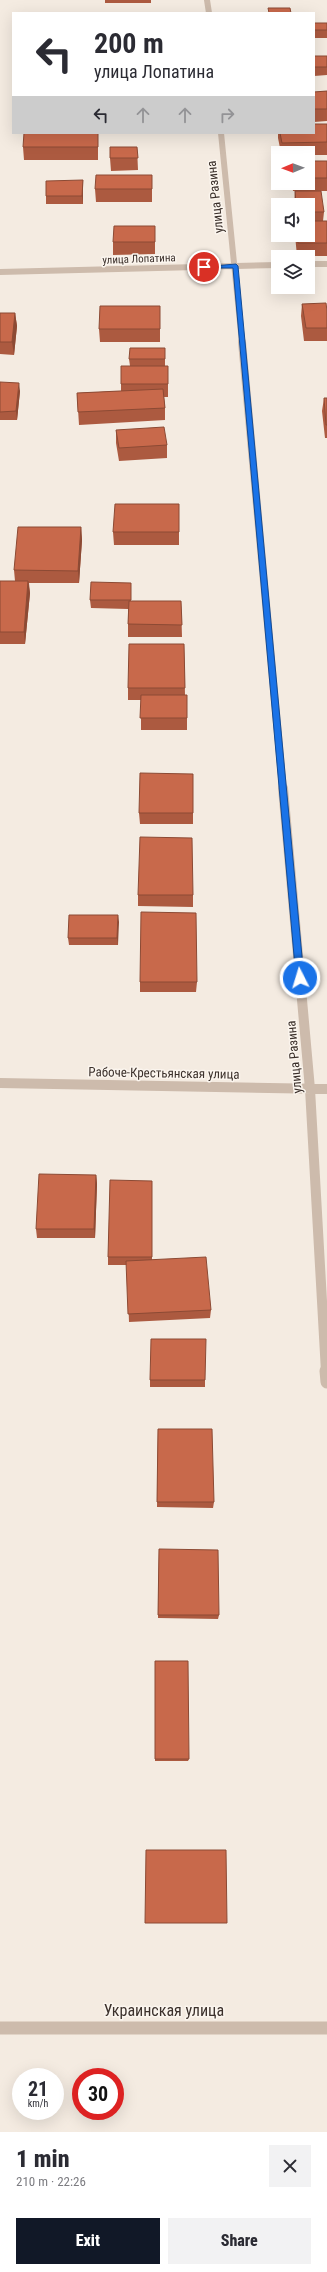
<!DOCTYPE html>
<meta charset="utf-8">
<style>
body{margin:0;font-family:"Roboto Condensed",sans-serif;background:#f2f2f3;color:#2b2b33;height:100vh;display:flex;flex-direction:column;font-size:15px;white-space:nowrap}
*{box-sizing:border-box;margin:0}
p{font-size:13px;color:#7c7c81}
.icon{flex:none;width:22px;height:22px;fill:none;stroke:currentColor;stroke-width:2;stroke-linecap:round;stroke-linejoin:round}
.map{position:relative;height:2132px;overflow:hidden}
.drawer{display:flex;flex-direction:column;background:#fff;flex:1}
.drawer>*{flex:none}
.guide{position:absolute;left:12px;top:12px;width:303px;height:122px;border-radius:0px;box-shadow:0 4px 16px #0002;background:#fff;color:#2b2b33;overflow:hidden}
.needle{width:26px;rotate:269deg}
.tools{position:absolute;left:271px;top:146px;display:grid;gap:8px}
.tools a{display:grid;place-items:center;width:44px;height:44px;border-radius:0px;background:#fff;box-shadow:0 4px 16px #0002;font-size:20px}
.speed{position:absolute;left:12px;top:2068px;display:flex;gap:8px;font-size:20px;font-weight:700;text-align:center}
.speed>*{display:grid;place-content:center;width:52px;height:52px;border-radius:50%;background:#fff;box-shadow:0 4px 16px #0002;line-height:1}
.speed small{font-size:10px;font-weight:400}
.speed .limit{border:6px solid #d22;background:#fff;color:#111}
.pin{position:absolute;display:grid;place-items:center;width:34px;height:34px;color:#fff;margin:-17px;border:2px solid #fff;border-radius:50%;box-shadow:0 1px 4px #0007}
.me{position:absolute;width:44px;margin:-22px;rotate:355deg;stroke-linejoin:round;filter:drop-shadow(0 0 3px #0008)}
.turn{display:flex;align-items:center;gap:14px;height:84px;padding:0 16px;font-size:18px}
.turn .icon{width:52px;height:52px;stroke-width:2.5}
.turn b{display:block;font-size:28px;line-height:34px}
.lanes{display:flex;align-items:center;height:38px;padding:0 16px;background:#0003;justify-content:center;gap:20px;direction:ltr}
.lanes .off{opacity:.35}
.round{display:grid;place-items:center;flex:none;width:42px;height:42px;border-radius:0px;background:#f2f2f3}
.summary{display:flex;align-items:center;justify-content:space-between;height:68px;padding:0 16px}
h1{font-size:24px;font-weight:800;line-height:30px}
.cta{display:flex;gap:8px;margin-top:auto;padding:8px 16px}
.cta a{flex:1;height:46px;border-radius:0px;background:#111827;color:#fff;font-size:16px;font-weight:800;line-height:46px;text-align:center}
.cta a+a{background:#f2f2f3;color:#2b2b33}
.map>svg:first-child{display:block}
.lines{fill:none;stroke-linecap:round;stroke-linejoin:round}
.minor-far3{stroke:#cdbbac;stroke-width:6}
.minor-far2{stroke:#cdbbac;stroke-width:8}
.minor-far1{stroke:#cdbbac;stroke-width:10}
.minor{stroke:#cdbbac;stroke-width:13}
.tertiary{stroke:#cdbbac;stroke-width:13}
.wall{fill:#ac5a40}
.shaded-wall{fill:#8c4a34}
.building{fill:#c8694b;stroke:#8c4a34}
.route{fill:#1a73e8;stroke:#114b97}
.labels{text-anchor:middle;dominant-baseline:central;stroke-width:3;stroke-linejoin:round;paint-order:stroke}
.far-street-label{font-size:11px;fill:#3b302b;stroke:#fbf5ee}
.street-label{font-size:13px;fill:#3b302b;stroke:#fbf5ee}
.near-street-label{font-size:16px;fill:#3b302b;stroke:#fbf5ee}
</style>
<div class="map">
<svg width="327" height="2132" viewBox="0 0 327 2132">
<rect width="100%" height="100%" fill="#f4ebe1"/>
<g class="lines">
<!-- minor-far3 -->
<path class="minor-far3" d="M207 0 209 13
M221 133 242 343
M308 264H327
M0 272 278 265"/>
<!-- minor-far2 -->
<path class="minor-far2" d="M242 342 283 789"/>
<!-- minor-far1 -->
<path class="minor-far1" d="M283 788 310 1089 326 1372
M0 1083 327 1089"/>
<!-- minor -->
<path class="minor" d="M326 1371 327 1382"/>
<!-- tertiary -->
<path class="tertiary" d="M0 2028H327"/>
</g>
<!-- wall -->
<path class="wall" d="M105 0H151V3H105Z
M314 23H327V38H314Z
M314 56H327V75L314 76Z
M327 91V121L314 122V92Z
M327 124V155H308V153H281L278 138V133Z
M98 133V160H24L23 147Z
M137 147 138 170 111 171 110 158Z
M308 161 327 164V191H293L292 183H308Z
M152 175V202H96L95 189Z
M83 180V204H46V196Z
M295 191 324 212 323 221H327V256H297L295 235H308V205H294Z
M155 226V254L113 255V242Z
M302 304 327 311V341H304L301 316Z
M160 306V342H100L99 329Z
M0 313H15L17 326 14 355 0 354Z
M165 348V366H168V397H164L165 408V420L79 425 77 393 121 391V384L130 366 129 359Z
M0 382 20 391 17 420H0Z
M324 398H327V438H325L322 411Z
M116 430 167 445V458L119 461 116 443Z
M81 527 82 540 79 583H29L30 593 25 644H0V581H15L14 570Z
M113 532H179V545H114Z
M131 591V601H181L182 637H128V609L91 608 90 600Z
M184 644 185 695 187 718V730H141V700H128V688Z
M139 813H193V824H140Z
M138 895H193V907L138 906Z
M118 915V945H69L68 938Z
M140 982H197L196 992H140Z
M96 1175 97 1184 95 1238H37L36 1229Z
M152 1181V1260L211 1310 210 1318 129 1322 127 1265H108V1257Z
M150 1380H205V1387H150Z
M158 1429 214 1502 213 1508 157 1507Z
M159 1549 219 1615 218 1619 158 1618Z
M155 1661 189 1759 188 1761H155Z"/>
<!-- shaded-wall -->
<path class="shaded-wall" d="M83 180V204L82 196Z
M15 313 17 326 14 355 12 342Z
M19 383 20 391 17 420 16 411Z
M81 527 82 540 79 583 78 571Z
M28 581 30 593 25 644 24 632Z
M118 915 119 922 118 945 117 938Z
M96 1175 97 1184 95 1238 94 1229Z"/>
<!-- building -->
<path class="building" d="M268 8H290L291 13H269Z
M314 23H327V30H314Z
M314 56H327V67H314Z
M327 91V109H314V92Z
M314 124H327V142L282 143 280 133H314Z
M24 133H98V147H23Z
M110 147H137L138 158H110Z
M308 161H327V178H308Z
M96 175H152V189H95Z
M83 180 82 196H46V181Z
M295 191H321L324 212H308V205H296Z
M308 221H327V243H298L297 235H308Z
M114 226H155V242H113Z
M326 303 327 311V328H306L302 304Z
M100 306H160V329H99Z
M0 313H15L12 342H0Z
M130 348H165V359H129Z
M121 366H168V384H121Z
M0 382 19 383 16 411 0 412Z
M163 389 165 408 78 412 77 393Z
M324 398H327V425H326Z
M164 427 167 445 119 448 116 430Z
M115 504H179V532H113Z
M18 527H81L78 571 14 570Z
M0 581H28L24 632H0Z
M91 582 131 583V600H90Z
M129 601H181L182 625 128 624Z
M129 644H184L185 688H128Z
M141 695H187V718H140Z
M140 773 193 774V813H139Z
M140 837 192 838 193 895H138Z
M141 912 196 913 197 982H140Z
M69 915H118L117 938H68Z
M39 1174 96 1175 94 1229H36Z
M110 1180 152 1181V1257H108Z
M206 1257 211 1310 128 1314 126 1261Z
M151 1339H206L205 1380H150Z
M158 1429H212L214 1502H157Z
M159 1549 218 1550 219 1615H158Z
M155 1661H188L189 1759H155Z
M146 1850H226L227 1923H145Z"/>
<!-- route -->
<path class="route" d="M236 264 238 266 304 978 300 982 296 978 233 268H204L201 267Z"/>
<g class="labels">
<!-- far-street labels -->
<g class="far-street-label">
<text transform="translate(139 259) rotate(-2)">улица Лопатина</text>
</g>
<!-- street labels -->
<g class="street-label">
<text transform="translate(215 197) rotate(-96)">улица Разина</text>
<text transform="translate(294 1057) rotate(-95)">улица Разина</text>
<text transform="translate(164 1073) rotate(1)">Рабоче-Крестьянская улица</text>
</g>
<!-- near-street labels -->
<g class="near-street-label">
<text x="164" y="2010">Украинская улица</text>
</g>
</g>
</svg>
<div class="tools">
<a><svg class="needle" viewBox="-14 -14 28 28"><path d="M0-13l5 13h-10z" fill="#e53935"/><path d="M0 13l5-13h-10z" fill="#7c7c81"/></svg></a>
<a><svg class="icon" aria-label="sound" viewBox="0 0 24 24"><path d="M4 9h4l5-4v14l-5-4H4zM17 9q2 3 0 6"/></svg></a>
<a><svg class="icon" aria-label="layers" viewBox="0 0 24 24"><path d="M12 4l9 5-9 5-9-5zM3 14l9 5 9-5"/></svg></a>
</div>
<div class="speed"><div>21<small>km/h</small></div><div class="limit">30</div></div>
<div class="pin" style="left:204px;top:267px;background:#d93025"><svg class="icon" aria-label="arrive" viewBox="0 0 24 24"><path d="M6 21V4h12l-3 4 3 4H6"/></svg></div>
<svg class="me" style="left:300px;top:978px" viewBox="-20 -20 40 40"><circle r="17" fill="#1a73e8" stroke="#fff" stroke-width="3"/><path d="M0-11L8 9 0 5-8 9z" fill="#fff"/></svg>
<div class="guide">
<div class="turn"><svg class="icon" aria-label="left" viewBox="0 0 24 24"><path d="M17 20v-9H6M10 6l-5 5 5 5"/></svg><div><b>200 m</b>улица Лопатина</div></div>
<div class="lanes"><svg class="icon" aria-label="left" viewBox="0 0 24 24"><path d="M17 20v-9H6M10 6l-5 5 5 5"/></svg><svg class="icon off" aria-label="ahead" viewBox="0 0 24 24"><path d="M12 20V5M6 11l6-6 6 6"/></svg><svg class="icon off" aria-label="ahead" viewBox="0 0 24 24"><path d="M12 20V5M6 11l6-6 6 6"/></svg><svg class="icon off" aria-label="right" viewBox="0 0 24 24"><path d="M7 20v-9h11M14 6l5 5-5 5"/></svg></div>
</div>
</div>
<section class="drawer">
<div class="summary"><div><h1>1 min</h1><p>210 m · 22:26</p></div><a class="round"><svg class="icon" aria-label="close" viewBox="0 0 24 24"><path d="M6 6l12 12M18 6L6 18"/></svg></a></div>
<div class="cta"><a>Exit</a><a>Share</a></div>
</section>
